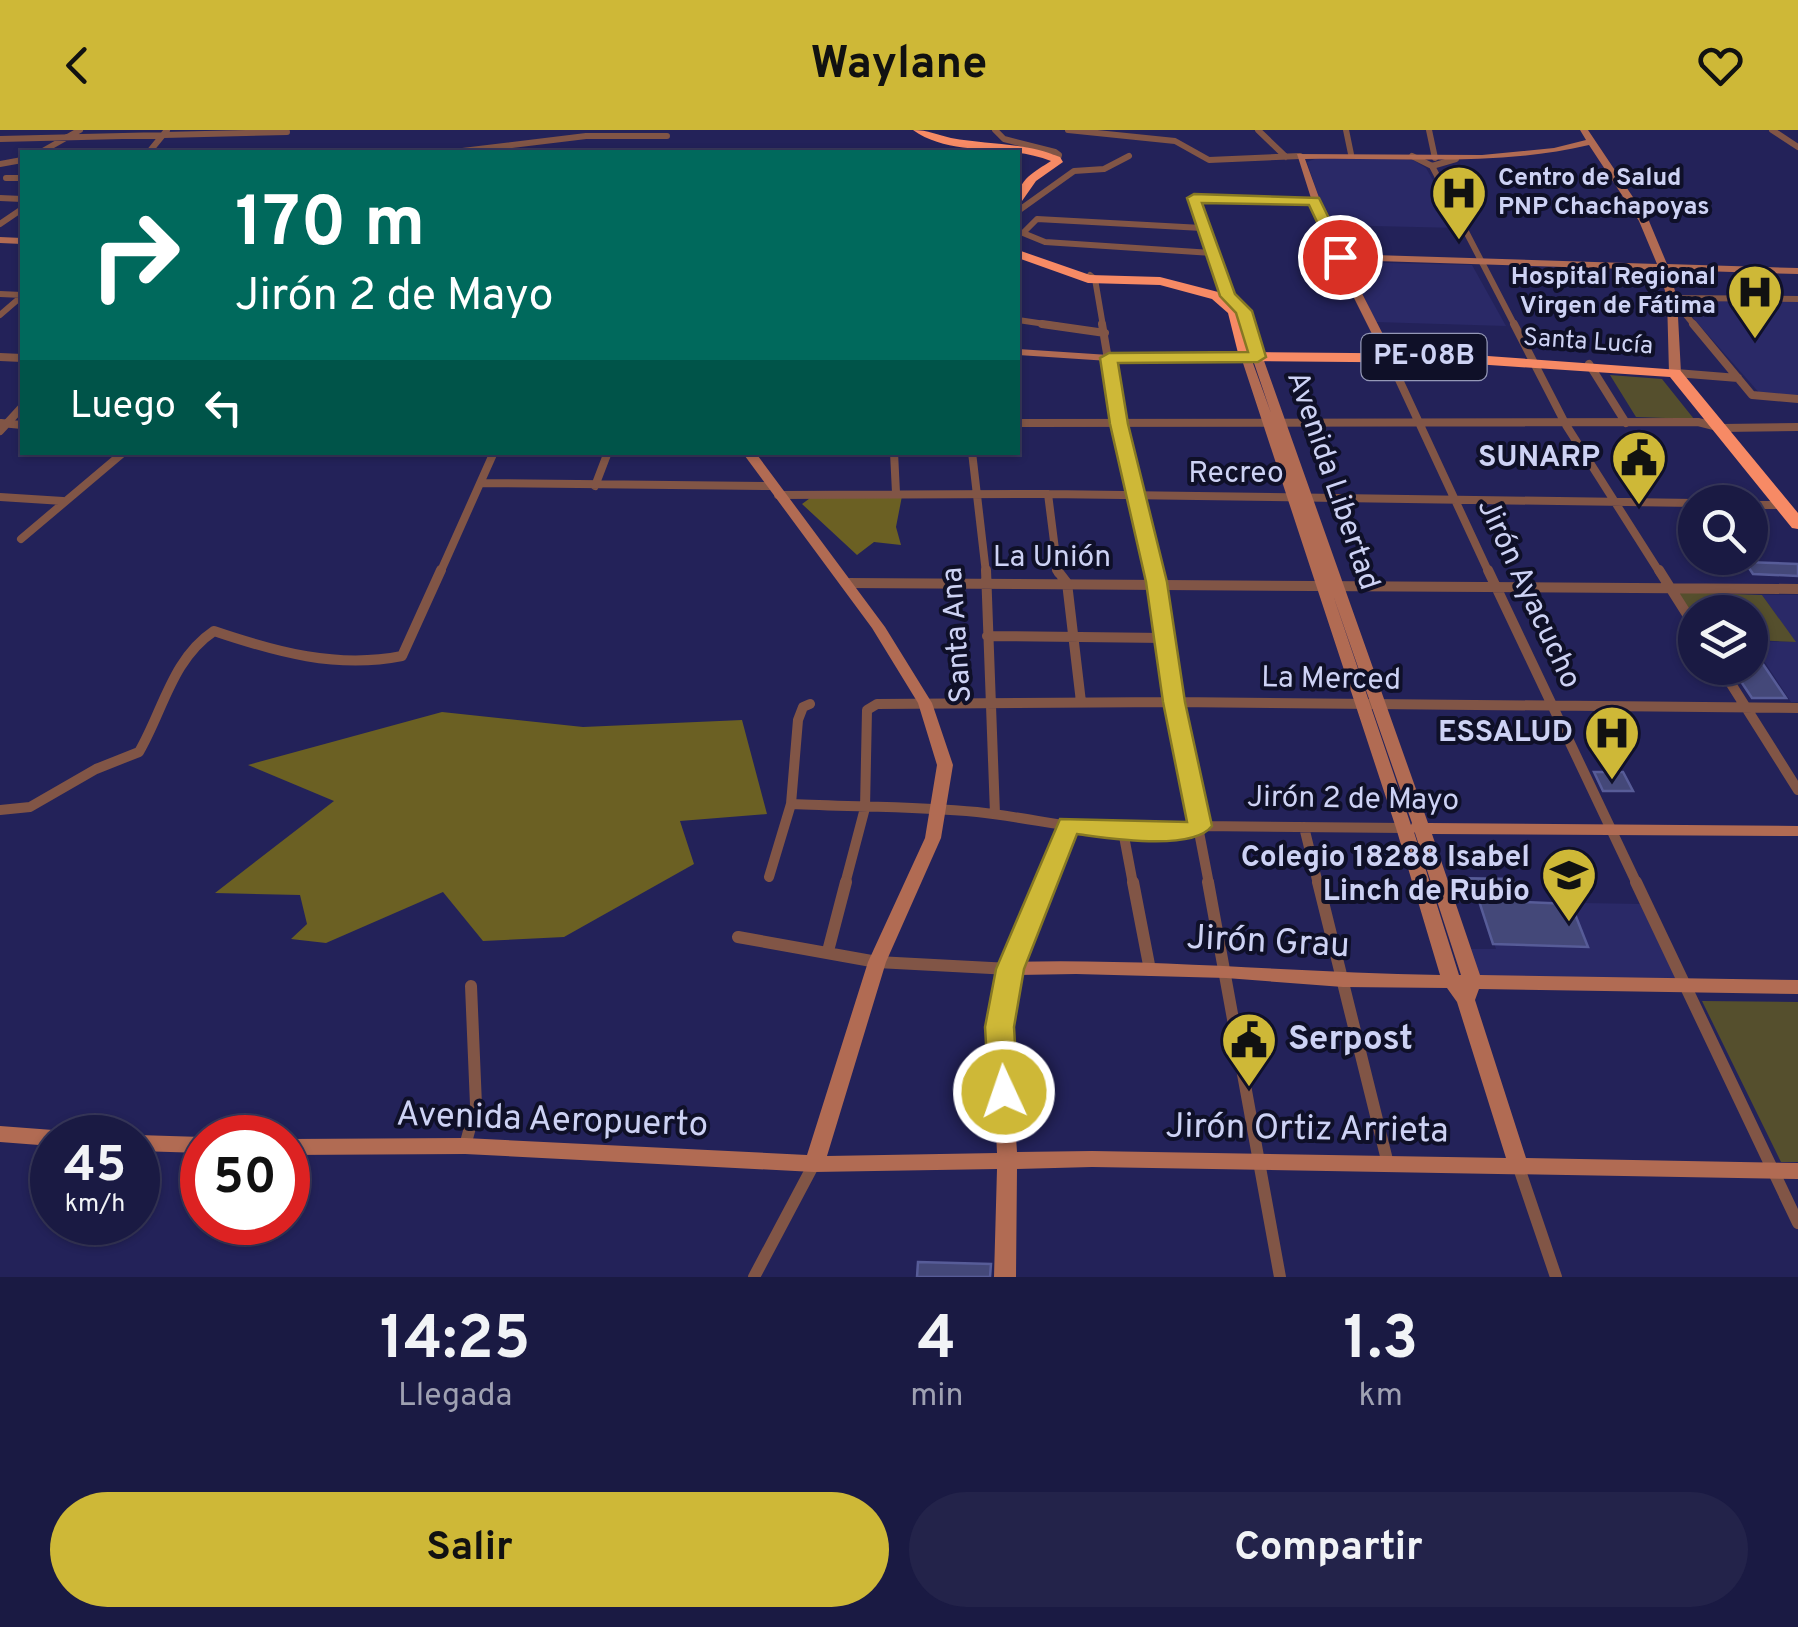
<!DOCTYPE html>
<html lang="es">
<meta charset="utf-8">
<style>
body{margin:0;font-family:Overpass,sans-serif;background:#23234a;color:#f1f3f6;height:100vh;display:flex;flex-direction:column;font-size:38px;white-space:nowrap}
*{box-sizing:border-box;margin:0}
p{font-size:32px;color:#9fa1b2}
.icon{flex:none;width:55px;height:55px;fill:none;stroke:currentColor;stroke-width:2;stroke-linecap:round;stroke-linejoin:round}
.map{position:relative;height:1147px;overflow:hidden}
.details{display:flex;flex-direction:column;background:#1a1a43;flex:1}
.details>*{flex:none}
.banner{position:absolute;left:20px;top:20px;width:1000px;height:305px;border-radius:0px;box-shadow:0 2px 8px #0004,0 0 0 2px #38385c;background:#00695c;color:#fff;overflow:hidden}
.fabs{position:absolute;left:1678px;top:355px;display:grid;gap:20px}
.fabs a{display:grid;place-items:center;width:90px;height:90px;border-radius:50%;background:#1a1a43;box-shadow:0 2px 8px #0004,0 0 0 2px #38385c;font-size:50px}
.speed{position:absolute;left:30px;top:985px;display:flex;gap:20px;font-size:50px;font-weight:700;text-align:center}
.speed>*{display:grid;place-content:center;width:130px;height:130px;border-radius:50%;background:#1a1a43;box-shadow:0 2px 8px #0004,0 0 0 2px #38385c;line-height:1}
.speed small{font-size:25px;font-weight:400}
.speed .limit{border:15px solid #d22;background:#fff;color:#111}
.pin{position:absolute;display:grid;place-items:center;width:85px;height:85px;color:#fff;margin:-42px;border:5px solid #fff;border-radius:50%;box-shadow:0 2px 10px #0007}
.me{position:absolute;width:110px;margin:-55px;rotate:357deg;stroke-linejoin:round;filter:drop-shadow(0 0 8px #0008)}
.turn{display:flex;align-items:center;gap:35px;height:210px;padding:0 50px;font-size:45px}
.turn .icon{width:130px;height:130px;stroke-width:2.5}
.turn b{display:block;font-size:70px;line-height:85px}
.then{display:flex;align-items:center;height:95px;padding:0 50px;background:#0003;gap:20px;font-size:38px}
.eta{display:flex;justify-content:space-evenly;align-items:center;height:170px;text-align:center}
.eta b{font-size:60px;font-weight:700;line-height:70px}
.primary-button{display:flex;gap:20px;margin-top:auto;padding:20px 50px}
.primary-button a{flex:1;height:115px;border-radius:60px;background:#ceb837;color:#111;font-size:40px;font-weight:700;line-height:115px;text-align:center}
.primary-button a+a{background:#23234a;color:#f1f3f6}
header{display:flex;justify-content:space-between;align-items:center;height:130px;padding:0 50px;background:#ceb837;color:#111;font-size:45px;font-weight:700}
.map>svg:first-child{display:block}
.built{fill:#2a2967}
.green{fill:#554f2d}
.forest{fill:#6b6023}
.building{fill:#444879;stroke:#575c98;stroke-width:2.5}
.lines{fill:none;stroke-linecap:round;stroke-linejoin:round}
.street-far3{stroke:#815546;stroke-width:6}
.street-far2{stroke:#815546;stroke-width:8}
.street-far1{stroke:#815546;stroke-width:10}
.street{stroke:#815546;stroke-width:12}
.secondary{fill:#b16b53;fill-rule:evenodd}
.highway{fill:#f78a65;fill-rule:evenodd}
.route{fill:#ceb837;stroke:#867824;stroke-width:2.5}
.labels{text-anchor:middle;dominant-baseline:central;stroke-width:8;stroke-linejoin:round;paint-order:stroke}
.far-poi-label{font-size:25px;font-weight:bold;fill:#cdd2f4;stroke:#0f1028;text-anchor:start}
.far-street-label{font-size:25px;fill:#cdd2f4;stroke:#0f1028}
.shield{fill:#0f1028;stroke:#9498b7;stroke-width:2.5}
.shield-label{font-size:28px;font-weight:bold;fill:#cdd2f4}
.poi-label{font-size:30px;font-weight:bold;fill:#cdd2f4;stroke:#0f1028;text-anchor:end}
.street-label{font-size:30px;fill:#cdd2f4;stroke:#0f1028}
.near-street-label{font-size:35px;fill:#cdd2f4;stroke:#0f1028}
.near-poi-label{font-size:35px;font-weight:bold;fill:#cdd2f4;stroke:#0f1028;text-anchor:start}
</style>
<header><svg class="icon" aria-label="back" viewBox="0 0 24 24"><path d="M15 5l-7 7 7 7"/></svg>Waylane<svg class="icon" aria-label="heart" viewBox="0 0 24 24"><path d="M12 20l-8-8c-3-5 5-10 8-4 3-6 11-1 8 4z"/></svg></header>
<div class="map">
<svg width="1798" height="1147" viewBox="0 0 1798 1147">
<rect width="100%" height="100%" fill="#232259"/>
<!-- built -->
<path class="built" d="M1320 27 1413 30 1426 38 1460 98 1328 95 1307 32Z
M1349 132 1472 135 1506 196 1375 192Z
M1678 171H1798V266H1762Z
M1762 465H1798V572H1791L1751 511 1795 512Z
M1443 748 1513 749 1522 772 1642 774 1676 848 1479 846 1470 819H1496L1479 771 1451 770Z"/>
<!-- green -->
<path class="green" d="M1610 245 1662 249 1694 289 1636 287Z
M1677 462 1762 465 1796 512 1750 510V482H1695V492Z
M1702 871 1798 872V1032H1781Z"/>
<!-- forest -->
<path class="forest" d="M817 363 902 366 896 397 901 415 874 412 857 425 802 374Z
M442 582 583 597 742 590 767 684 680 691 694 734 564 807 483 811 443 762 326 813 291 809 307 794 300 765 215 763 334 671 248 635Z"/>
<!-- building -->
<path class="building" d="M1745 432 1798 434V446L1753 444Z
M1750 515 1786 568H1752L1732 538H1750Z
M1594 642H1623L1633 661H1603Z
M1451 748 1513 749 1522 772 1571 774 1588 817 1493 814 1479 771 1459 770Z
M918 1132 991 1134 990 1147H917Z"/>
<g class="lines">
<!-- street-far3 -->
<path class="street-far3" d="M995 0 1004 9 1055 22 1059 25 1057 32
M1068 0 1175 11 1209 30 1300 26
M1258 0 1286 27
M1346 0 1351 24
M1429 0 1435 28
M1772 0 1798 17
M0 9 287 2
M41 22 80 0
M149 22 167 0
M271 22 299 21
M454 22 586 6H667
M1412 26 1432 36 1515 196
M0 34 22 30
M1432 36 1456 29
M6 48H22
M0 68 22 69
M1018 81 1074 41 1104 39 1129 26
M0 94 22 79
M1202 98 1037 89 1023 103 1045 112 1212 123
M1090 145 1095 149 1103 196
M0 164 22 165
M1672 168 1695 196
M1672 168 1798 169
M1231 175 1192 70 1314 71
M0 185 22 166
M1018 190 1059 196"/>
<!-- street-far2 -->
<path class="street-far2" d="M1042 194 1105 203
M1102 194 1119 294 1155 443
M1514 194 1566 295 1660 443
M1693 194 1752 265 1798 269
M1388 226 1489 443
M0 227 22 228
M1589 234 1626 293
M1676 243 1738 248
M1 293 22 295
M1018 293 1698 292 1722 298 1798 297
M0 301 22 277
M894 322 896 363
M972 322 986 443
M481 353 771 356
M595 356 608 322
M1048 364 1058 443
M778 365 1048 364 1695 373
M0 367 63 371
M1750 375H1784
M21 409 124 322
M440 443 494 322"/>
<!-- street-far1 -->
<path class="street-far1" d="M986 440 995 684
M1057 440 1067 453 1081 572
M1154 440 1174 572 1209 754
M1488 440 1637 754
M1659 440 1695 497
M847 453 1798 459
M987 506 1165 508
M1721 538 1798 660
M791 674C853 677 915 676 977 682 1052 690 1125 714 1200 696L1404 698
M0 680 30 677 96 639 139 622C163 581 172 529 214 501 276 522 337 539 402 526L441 440
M1304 697 1318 754
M1123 701 1133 754
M769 747 791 674 798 590 803 577 810 574
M845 754 865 678 867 580 877 574 1174 572 1798 578
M1045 754 1069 695"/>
<!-- street -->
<path class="street" d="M1133 752 1150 840
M1208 752 1280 1147
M1318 752 1388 1034
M1636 752 1798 1093
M738 807 877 832 1010 839 1046 752
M828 821 846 752
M465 1016 476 975 471 856
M1519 1038 1556 1147
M754 1147 814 1034"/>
<!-- secondary -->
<path class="secondary" d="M1580 0H1588L1649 91 1667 134 1798 138V144L1669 140 1677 168 1681 243 1675 246 1669 243 1667 168 1659 140 1345 130 1394 226 1392 228H1384L1323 106 1297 24 1482 25 1554 18 1586 10ZM1589 15 1639 91 1657 134 1342 124 1333 106 1305 29C1401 27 1495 37 1589 15Z
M0 107 22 108V114L0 113Z
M1018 219 1109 225H1250L1271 283 1252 227 1254 225H1262L1428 693 1798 696V706L1432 704 1480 845 1798 850V864L1479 859 1475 870 1526 1028 1798 1033V1049L1092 1037 1017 1039 1016 1147H994L997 1039 814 1042 465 1024 288 1025V1009L465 1008 807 1025 868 832 925 708 937 635 918 573 872 498 742 322H755L885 497 932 573 953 635 941 708 886 832 827 1026 997 1023 991 897 1001 839 1004 834 1010 832C1154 828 1297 843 1440 845L1396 698 1242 230 1109 231 1018 225ZM1333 465 1412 693 1411 695ZM1414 702 1415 703 1461 845H1459ZM1076 844 1226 848 1343 857 1447 858 1457 872 1506 1028 1092 1021 1017 1022 1009 897 1018 845Z
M0 996 53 1000 60 1002 63 1008H52V1016L0 1012Z
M138 1005 202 1007V1023L138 1021V1008H131Z"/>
<!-- highway -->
<path class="highway" d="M913 0C928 0 938 5 951 8 989 15 1024 12 1060 27L1063 32 1036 51 1022 71 1018 72C1017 50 1034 42 1051 31 1007 13 952 28 913 0Z
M1018 120 1090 145 1160 147 1222 163 1242 182 1252 222 1460 224 1680 240 1798 383V399L1792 398 1670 247 1460 233 1246 231 1239 227 1228 183 1212 169 1160 155 1088 153 1018 128Z"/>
</g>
<!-- route -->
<path class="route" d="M1194 64 1319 68 1348 127 1335 130 1309 75 1202 73 1235 164 1252 181 1266 227 1258 232 1118 233 1128 294 1167 452 1185 572 1212 696C1192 722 1108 708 1077 704L1024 839 1014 897 1018 962 1014 971 1004 974 993 971 989 962 985 897 996 839 1060 689 1187 692 1163 572 1146 452 1110 294 1100 228 1109 223 1248 222 1236 183 1220 166 1187 68Z"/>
<!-- icons -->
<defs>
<g id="hospital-pin" transform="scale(2.875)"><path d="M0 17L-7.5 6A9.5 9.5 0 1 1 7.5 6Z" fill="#ceb837" stroke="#0f1028"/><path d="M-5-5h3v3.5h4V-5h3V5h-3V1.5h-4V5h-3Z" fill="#111"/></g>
<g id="civic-pin" transform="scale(2.875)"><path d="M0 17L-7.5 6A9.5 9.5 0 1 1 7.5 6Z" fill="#ceb837" stroke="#0f1028"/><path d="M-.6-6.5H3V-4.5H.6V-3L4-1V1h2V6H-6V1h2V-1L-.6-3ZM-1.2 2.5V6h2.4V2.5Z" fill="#111"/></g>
<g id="school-pin" transform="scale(2.875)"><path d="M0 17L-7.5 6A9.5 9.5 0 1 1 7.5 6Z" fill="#ceb837" stroke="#0f1028"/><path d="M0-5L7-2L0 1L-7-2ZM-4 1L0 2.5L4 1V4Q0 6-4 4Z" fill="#111"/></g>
</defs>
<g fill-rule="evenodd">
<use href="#hospital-pin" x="1459" y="63"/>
<use href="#hospital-pin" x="1755" y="162"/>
<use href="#civic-pin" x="1639" y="328"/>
<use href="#hospital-pin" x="1612" y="603"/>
<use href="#school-pin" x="1569" y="745"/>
<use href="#civic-pin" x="1249" y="910"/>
</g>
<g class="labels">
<!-- far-poi labels -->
<g class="far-poi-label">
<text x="1498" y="49">Centro de Salud<tspan x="1498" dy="29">PNP Chachapoyas</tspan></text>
<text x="1716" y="148" text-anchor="end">Hospital Regional<tspan x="1716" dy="29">Virgen de Fátima</tspan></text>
</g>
<!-- far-street labels -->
<g class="far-street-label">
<text transform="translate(1588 213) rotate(4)">Santa Lucía</text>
</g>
<!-- shield labels -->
<rect class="shield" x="1361.5" y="204" width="125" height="46" rx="8"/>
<g class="shield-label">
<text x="1424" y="227">PE-08B</text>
</g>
<!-- poi labels -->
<g class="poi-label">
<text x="1600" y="328">SUNARP</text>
<text x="1573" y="603">ESSALUD</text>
<text x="1530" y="728">Colegio 18288 Isabel<tspan x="1530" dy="34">Linch de Rubio</tspan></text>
</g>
<!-- street labels -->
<g class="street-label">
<text x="1236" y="344">Recreo</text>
<text transform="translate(1332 351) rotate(71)">Avenida Libertad</text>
<text x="1052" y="428">La Unión</text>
<text transform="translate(1528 464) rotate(65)">Jirón Ayacucho</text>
<text transform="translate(958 505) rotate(-94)">Santa Ana</text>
<text transform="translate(1331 550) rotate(1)">La Merced</text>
<text transform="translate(1353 670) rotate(1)">Jirón 2 de Mayo</text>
</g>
<!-- near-street labels -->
<g class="near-street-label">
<text transform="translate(1268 813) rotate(3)">Jirón Grau</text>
<text transform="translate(552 991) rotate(2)">Avenida Aeropuerto</text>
<text transform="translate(1307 1000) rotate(1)">Jirón Ortiz Arrieta</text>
</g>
<!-- near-poi labels -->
<g class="near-poi-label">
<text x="1288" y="910">Serpost</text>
</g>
</g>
</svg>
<div class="fabs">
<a><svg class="icon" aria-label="search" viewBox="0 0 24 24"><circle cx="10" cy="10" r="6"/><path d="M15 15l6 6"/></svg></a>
<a><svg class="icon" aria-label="layers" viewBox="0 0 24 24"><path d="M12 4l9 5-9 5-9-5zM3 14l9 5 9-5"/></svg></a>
</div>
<div class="speed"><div>45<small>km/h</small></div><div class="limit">50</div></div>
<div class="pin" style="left:1340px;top:127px;background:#d93025"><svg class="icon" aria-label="arrive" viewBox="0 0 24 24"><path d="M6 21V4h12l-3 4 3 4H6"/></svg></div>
<svg class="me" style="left:1004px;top:962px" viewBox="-20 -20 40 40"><circle r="17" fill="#ceb837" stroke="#fff" stroke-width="3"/><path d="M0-11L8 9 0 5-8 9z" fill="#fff"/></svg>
<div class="banner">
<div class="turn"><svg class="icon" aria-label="right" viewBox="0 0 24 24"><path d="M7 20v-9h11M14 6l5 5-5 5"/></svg><div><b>170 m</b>Jirón 2 de Mayo</div></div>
<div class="then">Luego<svg class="icon" aria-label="left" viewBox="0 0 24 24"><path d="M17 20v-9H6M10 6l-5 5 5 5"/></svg></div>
</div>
</div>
<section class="details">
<div class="eta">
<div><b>14:25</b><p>Llegada</p></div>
<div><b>4</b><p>min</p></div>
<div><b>1.3</b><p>km</p></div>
</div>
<div class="primary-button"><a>Salir</a><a>Compartir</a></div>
</section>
